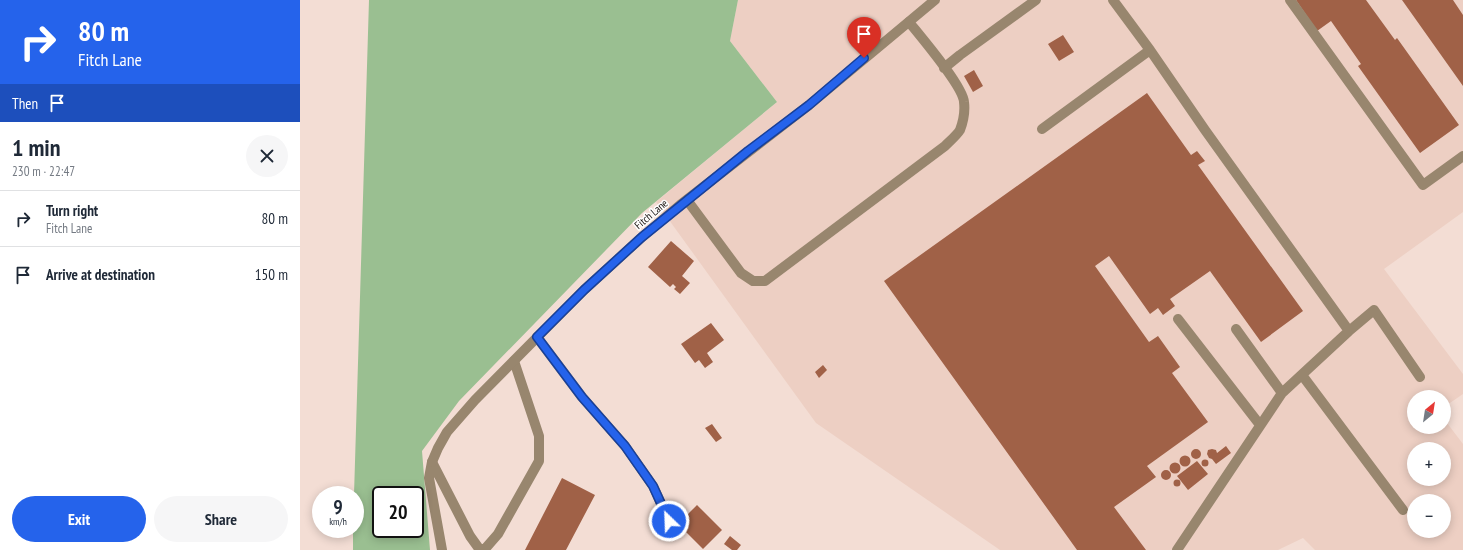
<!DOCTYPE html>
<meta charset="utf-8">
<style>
body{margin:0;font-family:"PT Sans Narrow",sans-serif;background:#f6f6f7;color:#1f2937;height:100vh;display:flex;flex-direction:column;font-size:15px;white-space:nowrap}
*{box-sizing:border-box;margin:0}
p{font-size:13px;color:#747a83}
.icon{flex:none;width:22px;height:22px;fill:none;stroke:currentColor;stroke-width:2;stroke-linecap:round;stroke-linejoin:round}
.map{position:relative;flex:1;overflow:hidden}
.details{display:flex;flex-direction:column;background:#fff;width:300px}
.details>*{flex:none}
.guide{background:#2563eb;color:#fff;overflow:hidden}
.needle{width:26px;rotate:30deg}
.buttons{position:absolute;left:1107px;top:390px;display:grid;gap:8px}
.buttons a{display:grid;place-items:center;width:44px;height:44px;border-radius:50%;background:#fff;box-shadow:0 2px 10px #0003;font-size:20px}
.speed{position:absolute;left:12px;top:486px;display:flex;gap:8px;font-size:20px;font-weight:700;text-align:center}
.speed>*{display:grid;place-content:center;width:52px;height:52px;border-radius:50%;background:#fff;box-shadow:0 2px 10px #0003;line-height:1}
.speed small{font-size:10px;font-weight:400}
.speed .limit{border:2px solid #111;border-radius:6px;background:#fff;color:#111}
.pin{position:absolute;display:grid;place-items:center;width:34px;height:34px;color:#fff;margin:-41px -17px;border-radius:50% 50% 50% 0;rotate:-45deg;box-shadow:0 0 4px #0007}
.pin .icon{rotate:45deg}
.me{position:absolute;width:44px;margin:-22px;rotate:336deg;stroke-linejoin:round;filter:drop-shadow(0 0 3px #0008)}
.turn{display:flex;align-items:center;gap:14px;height:84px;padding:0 12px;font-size:18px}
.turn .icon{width:52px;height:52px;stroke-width:2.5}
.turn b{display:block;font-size:28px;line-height:34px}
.then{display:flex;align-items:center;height:38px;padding:0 12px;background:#0003;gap:8px;font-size:15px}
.round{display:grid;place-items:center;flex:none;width:42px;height:42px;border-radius:21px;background:#f6f6f7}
.head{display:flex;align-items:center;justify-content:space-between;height:68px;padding:0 12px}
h1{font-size:24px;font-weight:800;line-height:30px}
.action{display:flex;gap:8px;margin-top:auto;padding:8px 12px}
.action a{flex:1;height:46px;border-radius:24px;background:#2563eb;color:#fff;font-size:16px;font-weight:800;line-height:46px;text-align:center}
.action a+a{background:#f6f6f7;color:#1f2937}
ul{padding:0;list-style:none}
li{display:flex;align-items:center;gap:12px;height:56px;padding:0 12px;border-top:1px solid #e0e1e3}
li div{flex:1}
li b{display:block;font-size:15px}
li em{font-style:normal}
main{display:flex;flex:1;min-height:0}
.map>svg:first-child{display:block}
.built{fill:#edcfc3;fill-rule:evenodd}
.green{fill:#9abf91;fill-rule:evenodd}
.building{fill:#a06147}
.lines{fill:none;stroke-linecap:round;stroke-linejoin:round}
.service{stroke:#98866e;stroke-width:10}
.minor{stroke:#98866e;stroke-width:10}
.route-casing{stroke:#184099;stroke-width:10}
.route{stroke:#2563eb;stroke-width:7}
.labels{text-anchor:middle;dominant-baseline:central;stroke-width:3;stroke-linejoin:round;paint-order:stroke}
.street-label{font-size:11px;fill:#1e1714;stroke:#fff}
</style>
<main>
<section class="details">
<div class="guide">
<div class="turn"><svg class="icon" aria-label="right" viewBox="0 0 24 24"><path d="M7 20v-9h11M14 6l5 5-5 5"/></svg><div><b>80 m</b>Fitch Lane</div></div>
<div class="then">Then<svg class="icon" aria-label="arrive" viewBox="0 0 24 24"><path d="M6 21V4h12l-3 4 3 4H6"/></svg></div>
</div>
<div class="head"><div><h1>1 min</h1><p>230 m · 22:47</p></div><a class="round"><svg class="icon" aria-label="close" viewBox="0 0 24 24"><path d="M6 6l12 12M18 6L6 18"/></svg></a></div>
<ul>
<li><svg class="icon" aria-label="right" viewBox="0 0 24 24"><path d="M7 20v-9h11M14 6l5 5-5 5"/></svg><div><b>Turn right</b><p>Fitch Lane</p></div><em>80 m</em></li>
<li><svg class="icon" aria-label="arrive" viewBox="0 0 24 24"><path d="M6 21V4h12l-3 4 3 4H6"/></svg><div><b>Arrive at destination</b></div><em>150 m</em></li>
</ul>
<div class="action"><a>Exit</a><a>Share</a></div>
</section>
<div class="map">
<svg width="1163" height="550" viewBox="0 0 1163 550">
<rect width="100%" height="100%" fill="#f3ddd4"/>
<!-- built -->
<path class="built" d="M438 0H1163V212L1084 269 1163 374V394L1144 407V397H1114V427H1144V419L1163 444V550H1015L1003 538 978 550H700L516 423 356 202 477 102 430 41ZM1114 449H1144V479H1114ZM1114 501H1144V531H1114Z"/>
<!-- green -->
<path class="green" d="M69 0H438L430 41 477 102 342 213 159 401 122 451 130 550H53V529H55L54 495ZM81 495H115V529H81Z"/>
<!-- building -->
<path class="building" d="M996 0H1066L1095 40 1097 38 1159 125 1120 153 1058 66 1061 64 1031 21 1017 31Z
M1102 0H1153L1163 15V86Z
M763 35 774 52 759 61 748 44Z
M674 70 683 86 673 92 664 76Z
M847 93 891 155 897 151 905 161 898 165 1003 311 961 342 910 271 870 299 875 306 863 315 858 308 850 314 809 256 795 266 849 342 858 336 880 367 872 373 908 422 847 466 856 477 814 507 846 550H777L584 281Z
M371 241 394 261 382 276 390 283 380 294 374 289 376 287 373 284 370 287 348 267Z
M411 323 424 340 407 353 413 362 405 368 399 360 395 363 381 344Z
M523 365 527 370 519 378 515 372Z
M412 424 422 438 416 442 405 428Z
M926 446 931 453 916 464 912 459 909 458 907 454 908 450 912 449 916 450 917 453Z
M891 454a5 5 0 1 1 10 0a5 5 0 1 1-10 0Z
M879.5 461a5.5 5.5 0 1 1 11 0a5.5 5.5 0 1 1-11 0Z
M901.5 463a3.5 3.5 0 1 1 7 0a3.5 3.5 0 1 1-7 0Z
M897 461 908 474 888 490 877 476Z
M869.5 468a5.5 5.5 0 1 1 11 0a5.5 5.5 0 1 1-11 0Z
M861 475a5 5 0 1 1 10 0a5 5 0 1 1-10 0Z
M262 478 295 495 266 550H225Z
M873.5 483a3.5 3.5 0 1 1 7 0a3.5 3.5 0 1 1-7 0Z
M397 505 422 530 403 549 378 524Z
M430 536 441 545 437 550H432L424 544Z"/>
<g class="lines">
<!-- service -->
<path class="service" d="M813 0 850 50 905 130 1049 331
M990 0 1123 185 1163 156
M644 68 660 55 736 0
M742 129 850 50
M387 200 441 273 453 281H465L645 146C650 141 657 135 660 130 663 122 665 110 664 102 663 86 621 37 609 22
M878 319 960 425
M936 329 982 393
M237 337 282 397 325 446 353 486 369 521
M1002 375 1103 510
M132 462 170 536 180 550
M132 462 129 478 142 550
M184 550 198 534 239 461V436L214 361
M877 550 982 393 1049 331 1074 310 1120 377"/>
<!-- minor -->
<path class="minor" d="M132 462 138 448 147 432 175 400 284 290 342 237 380 205 509 105 635 0"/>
</g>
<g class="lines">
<!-- route casing -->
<g class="route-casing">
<path id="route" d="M369 521 353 486 325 446 282 397 237 337 284 290 342 237 448 151 509 105 564 58"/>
</g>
<!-- route -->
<use href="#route" class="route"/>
</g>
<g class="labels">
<!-- street labels -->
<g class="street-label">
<text transform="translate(351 214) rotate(-40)">Fitch Lane</text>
</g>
</g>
</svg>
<div class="buttons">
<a><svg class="needle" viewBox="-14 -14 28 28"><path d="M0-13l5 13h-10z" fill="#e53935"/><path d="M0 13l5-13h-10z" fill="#747a83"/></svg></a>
<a>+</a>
<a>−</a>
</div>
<div class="speed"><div>9<small>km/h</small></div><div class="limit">20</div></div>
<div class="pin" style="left:564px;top:58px;background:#d93025"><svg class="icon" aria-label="arrive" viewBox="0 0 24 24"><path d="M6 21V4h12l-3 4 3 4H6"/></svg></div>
<svg class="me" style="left:369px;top:521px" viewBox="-20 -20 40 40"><circle r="17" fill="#2563eb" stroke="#fff" stroke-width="3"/><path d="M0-11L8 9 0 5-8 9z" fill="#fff"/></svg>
</div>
</main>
